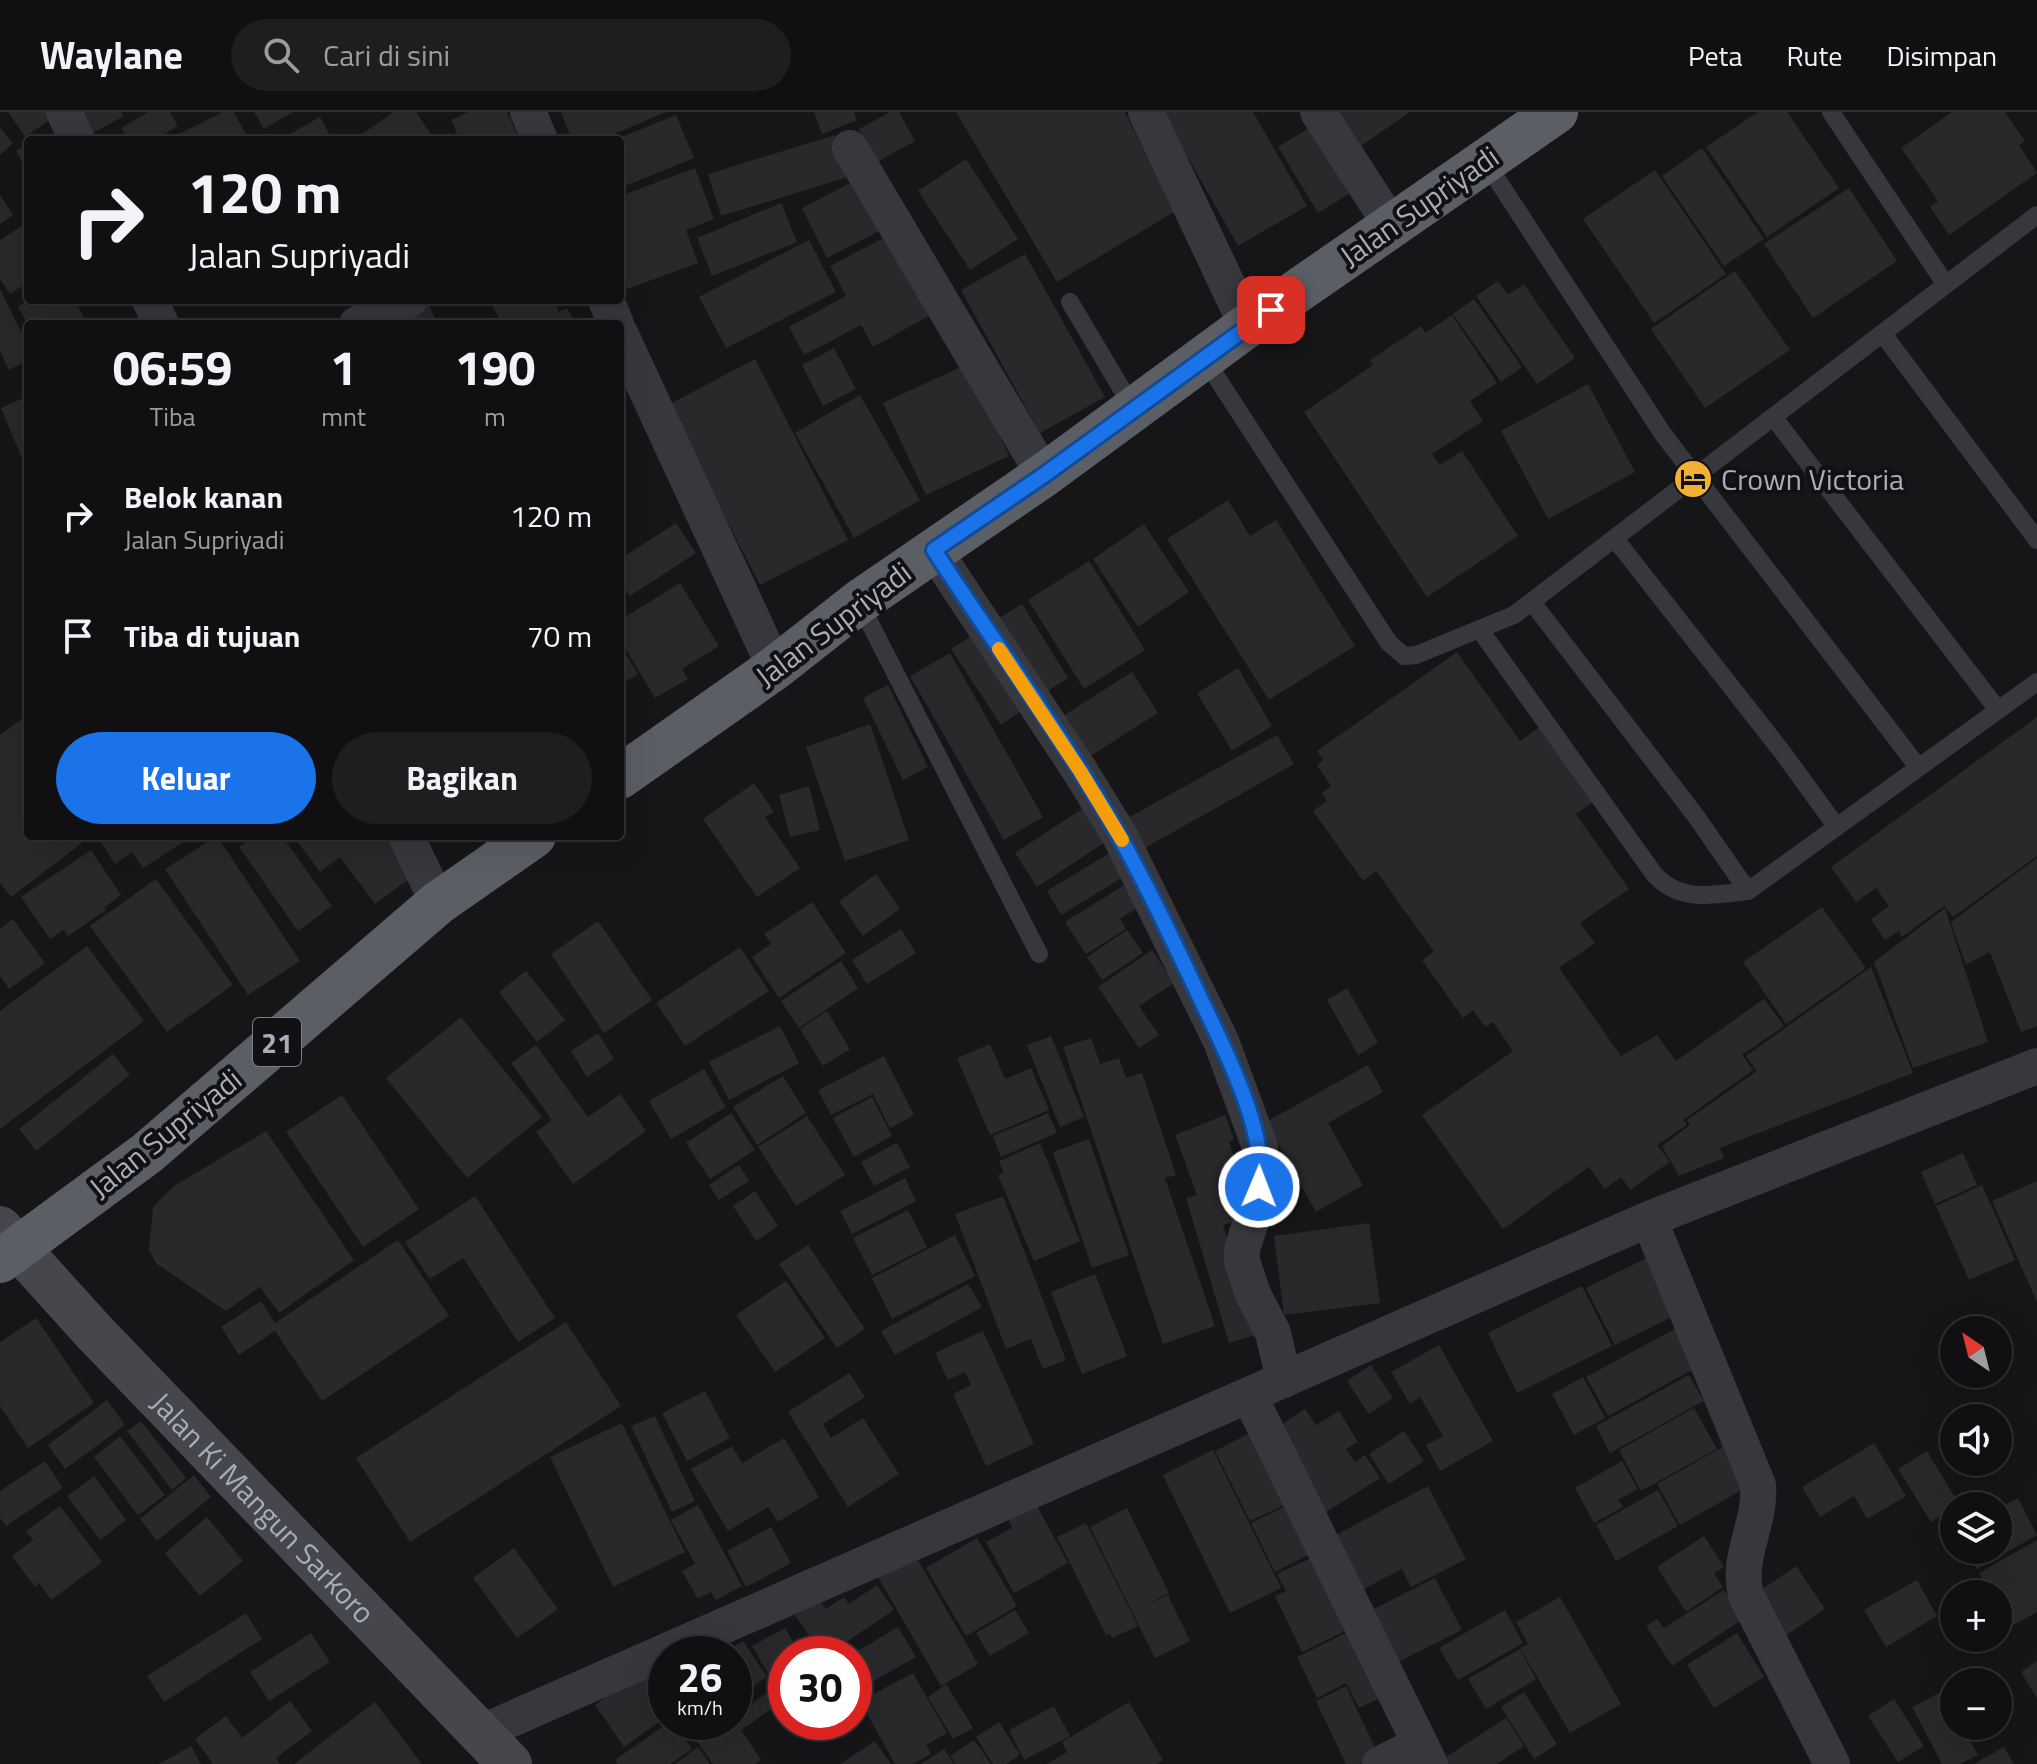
<!DOCTYPE html>
<html lang="id">
<meta charset="utf-8">
<style>
body{margin:0;font-family:"Titillium Web",sans-serif;background:#1e1e20;color:#f1f3f6;height:100vh;display:flex;flex-direction:column;font-size:30px;white-space:nowrap}
*{box-sizing:border-box;margin:0}
p{font-size:26px;color:#9c9d9f}
.icon{flex:none;width:44px;height:44px;fill:none;stroke:currentColor;stroke-width:2;stroke-linecap:round;stroke-linejoin:round}
.map{position:relative;flex:1;overflow:hidden}
.sheet{position:absolute;left:24px;top:208px;width:600px;height:520px;display:flex;flex-direction:column;background:#101012;border-radius:8px;box-shadow:0 8px 32px #0002,0 0 0 2px #303032}
.sheet>*{flex:none}
.banner{position:absolute;left:24px;top:24px;width:600px;height:168px;border-radius:8px;box-shadow:0 8px 32px #0002,0 0 0 2px #303032;background:#101012;color:#f1f3f6;overflow:hidden}
.needle{width:52px;rotate:325deg}
.controls{position:absolute;left:1940px;top:1204px;display:grid;gap:16px}
.controls a{display:grid;place-items:center;width:72px;height:72px;border-radius:50%;background:#101012;box-shadow:0 8px 32px #0002,0 0 0 2px #303032;font-size:40px}
.speed{position:absolute;left:648px;top:1524px;display:flex;gap:16px;font-size:40px;font-weight:700;text-align:center}
.speed>*{display:grid;place-content:center;width:104px;height:104px;border-radius:50%;background:#101012;box-shadow:0 8px 32px #0002,0 0 0 2px #303032;line-height:1}
.speed small{font-size:20px;font-weight:400}
.speed .limit{border:12px solid #d22;background:#fff;color:#111}
.pin{position:absolute;display:grid;place-items:center;width:68px;height:68px;color:#fff;margin:-34px;border-radius:16px;box-shadow:0 4px 12px #0006}
.me{position:absolute;width:88px;margin:-44px;rotate:1deg;stroke-linejoin:round;filter:drop-shadow(0 0 6px #0008)}
.turn{display:flex;align-items:center;gap:28px;height:168px;padding:0 32px;font-size:36px}
.turn .icon{width:104px;height:104px;stroke-width:2.5}
.turn b{display:block;font-size:56px;line-height:68px}
.eta{display:flex;justify-content:space-evenly;align-items:center;height:136px;text-align:center}
.eta b{font-size:48px;font-weight:700;line-height:56px}
.action{display:flex;gap:16px;margin-top:auto;padding:16px 32px}
.action a{flex:1;height:92px;border-radius:48px;background:#1a73e8;color:#fff;font-size:32px;font-weight:700;line-height:92px;text-align:center}
.action a+a{background:#1e1e20;color:#f1f3f6}
ul{padding:0;list-style:none}
li{display:flex;align-items:center;gap:24px;height:120px;padding:0 32px}
li div{flex:1}
li b{display:block;font-size:30px}
li em{font-style:normal}
header{display:flex;align-items:center;gap:48px;box-sizing:border-box;height:112px;padding:0 40px;background:#101012;border-bottom:2px solid #303032}
header strong{font-size:38px}
nav{display:flex;gap:44px;margin-inline-start:auto;font-size:28px}
.search{width:560px;height:72px;background:#1e1e20;display:flex;align-items:center;gap:20px;box-sizing:border-box;padding:0 28px;border-radius:44px;color:#9c9d9f;font-size:30px}
.map>svg:first-child{display:block}
.building{fill:#29292c}
.lines{fill:none;stroke-linecap:round;stroke-linejoin:round}
.service{stroke:#37383d;stroke-width:18}
.minor{stroke:#37383d;stroke-width:36}
.secondary{stroke:#45474d;stroke-width:44}
.trunk{stroke:#5b5e65;stroke-width:44}
.route-casing{stroke:#114b97;stroke-width:20}
.route{stroke:#1a73e8;stroke-width:14}
.slow{stroke:#f59e0b;stroke-width:14}
.labels{text-anchor:middle;dominant-baseline:central;stroke-width:8;stroke-linejoin:round;paint-order:stroke}
.shield{fill:#111113;stroke:#7b7e86;stroke-width:2}
.shield-label{font-size:28px;font-weight:bold;fill:#a8adb8}
.street-label{font-size:30px;fill:#a8adb8;stroke:#111113}
.poi-label{font-size:30px;fill:#a8adb8;stroke:#111113;text-anchor:start}
</style>
<header>
<strong>Waylane</strong>
<div class="search"><svg class="icon" aria-label="search" viewBox="0 0 24 24"><circle cx="10" cy="10" r="6"/><path d="M15 15l6 6"/></svg>Cari di sini</div>
<nav><a>Peta</a><a>Rute</a><a>Disimpan</a></nav>
</header>
<div class="map">
<svg width="2037" height="1652" viewBox="0 0 2037 1652">
<rect width="100%" height="100%" fill="#161618"/>
<!-- building -->
<path class="building" d="M8 0H50L54 5 25 25Z
M77 0H121L124 4 89 23Z
M148 0H170L178 14 154 28H129L121 16Z
M223 0H234L249 28H177L175 24Z
M254 0H293L264 17Z
M394 0H416L430 21 420 28H353Z
M468 0H507L520 28H460L451 8Z
M563 0H666L600 28H572L561 1Z
M814 0H854L857 8 822 22Z
M890 0H899L915 29 877 50 859 17Z
M956 0H1125L1174 100 1057 170Z
M1162 0H1253L1307 94 1238 134Z
M1338 0H1410L1361 34Z
M1758 0H1787L1839 76 1767 125 1706 35Z
M1952 0H2005L2025 29 2019 33 2037 61 1949 123 1930 95 1938 89 1901 36Z
M676 3 694 46 620 76V28H614Z
M320 5 333 28H279Z
M1314 13 1354 79 1318 101 1278 35Z
M0 16 13 31 0 43Z
M835 23 848 65 721 104 708 62Z
M28 32V60L16 39Z
M1702 36 1764 127 1724 154 1662 64Z
M966 47 1018 127 970 158 918 79Z
M695 56 714 107 686 118 698 151 627 177 620 157V84Z
M1655 58 1726 162 1654 211 1583 107Z
M856 68 881 118 827 146 802 96Z
M1849 76 1897 149 1813 206 1764 132Z
M0 83 13 103 0 112Z
M781 91 797 130 712 164 697 126Z
M28 110V170L10 182 0 167V128Z
M891 122 934 201 873 235 861 213 804 243 789 215 846 184 830 154Z
M809 128 836 180 726 236 699 185Z
M1025 142 1105 285 1040 321 961 178Z
M1735 159 1790 238 1705 296 1651 217Z
M1498 169 1508 183 1524 172 1575 246 1537 272 1476 184Z
M0 177 28 233V248L9 258 0 239Z
M1474 187 1522 255 1501 270 1453 202Z
M30 188H75L87 212H27L18 194Z
M426 188 438 212H370Z
M489 188H553L559 200 567 196 576 212H502Z
M1452 203 1497 271 1470 289 1483 309 1432 342 1440 353 1462 339 1518 424 1427 485 1304 300 1373 253 1370 248 1421 214 1425 221Z
M834 236 856 277 823 294 802 253Z
M755 247 848 428 760 473 668 293Z
M967 252 1009 344 926 383 883 291Z
M1588 272 1635 360 1548 407 1501 319Z
M860 283 920 388 854 426 795 321Z
M28 284V361L1 296Z
M1228 388 1250 424 1276 408 1355 534 1269 588 1167 427Z
M676 411 696 441 630 484 620 470V447Z
M1144 412 1189 480 1138 515 1093 447Z
M1089 449 1145 538 1084 577 1028 488Z
M680 471 719 534 682 557 688 567 655 586 620 528V508Z
M1022 492 1068 566 1038 585 991 511Z
M982 517 1031 592 1001 613 951 537Z
M620 533 638 562 620 573Z
M1457 540 1520 629 1541 614 1594 689 1576 702 1629 777 1580 811 1595 831 1559 856 1621 944 1657 923 1676 949 1764 887 1784 914 1742 943 1753 958 1683 1008 1687 1013 1657 1033 1670 1050 1630 1078 1621 1065 1605 1077 1589 1055 1503 1117 1422 1003 1513 939 1493 910 1485 915 1473 898 1463 906 1422 848 1434 840 1376 759 1363 769 1313 699 1327 689 1322 681 1331 674 1317 653 1323 648 1317 639Z
M950 541 1043 705 1004 728 910 564Z
M1238 556 1272 614 1232 639 1197 581Z
M1132 560 1158 601 1089 645 1063 604Z
M888 573 928 655 903 668 863 586Z
M28 602V724H85L87 727 11 785 0 771V623Z
M2037 605V744L1953 805 1943 792 1944 794 1902 825 1899 819 1885 828 1871 807 1889 794 1876 776 1856 790 1831 755Z
M870 612 909 728 845 749 806 635Z
M1277 623 1294 652 1136 741 1119 711Z
M754 671 774 700 765 705 800 756 757 785 703 707Z
M809 674 820 718 790 725 779 683Z
M1085 695 1107 729 1037 775 1015 741Z
M97 724H193L143 756 132 740 115 752Z
M217 724 300 849 248 883 165 757Z
M254 724H282L332 794 298 819 239 735Z
M293 724H394L420 759 375 792 340 745 320 760Z
M91 738 121 783 104 796 106 798 68 824 64 818 50 827 21 785Z
M1113 739 1128 762 1061 803 1047 779Z
M2037 746V914L2021 920 1990 840 1966 853 1951 810Z
M876 762 900 797 863 824 839 789Z
M156 767 233 873 167 920 90 814Z
M1131 769 1145 791 1120 807 1126 817 1086 842 1065 810Z
M812 790 846 841 779 886 752 845 771 832 764 822Z
M1822 795 1866 856 1786 912 1743 850Z
M1945 796 1988 930 1913 956 1874 850Z
M13 807 45 851 9 877 0 864V817Z
M598 809 652 888 604 921 551 842Z
M901 817 916 841 867 872 852 848Z
M1127 818 1143 841 1102 868 1087 845Z
M87 834 144 909 0 1017V899Z
M740 835 769 879 685 934 656 891Z
M1152 838 1174 871 1139 894 1159 923 1139 936 1098 875Z
M841 849 858 876 799 916 781 889Z
M1871 855 1913 961 1720 1036 1724 1046 1679 1064 1662 1034 1690 1013 1687 1008 1757 959 1746 944Z
M526 859 565 908 537 930 499 880Z
M1347 876 1378 931 1358 943 1327 888Z
M827 899 850 937 823 954 800 917Z
M461 905 542 1005 467 1066 386 966Z
M780 914 799 951 729 988 709 950Z
M598 921 614 947 587 965 571 939Z
M1051 924 1084 1005 1060 1015 1027 933Z
M1091 926 1100 952 1119 946 1126 966 1142 961 1176 1063 1165 1066 1215 1214 1163 1232 1063 935Z
M990 932 1005 967 1031 956 1049 998 990 1023 957 946Z
M536 933 588 1005 620 982 646 1019 573 1072 536 1020 552 1008 511 951Z
M113 942 130 963 36 1039 19 1017Z
M884 944 914 1003 890 1016 873 982 831 1003 818 978Z
M1368 953 1383 980 1328 1011 1363 1073 1316 1100 1266 1010Z
M704 957 726 995 671 1027 649 989Z
M783 964 806 1001 757 1033 733 995Z
M342 983 419 1097 363 1135 286 1020Z
M872 985 892 1024 854 1045 833 1006Z
M731 1001 755 1038 710 1067 686 1031Z
M1048 1001 1057 1021 1001 1045 993 1024Z
M1225 1003 1234 1027 1229 1030 1242 1068 1227 1074 1237 1109 1223 1113 1255 1223 1229 1231 1186 1086 1197 1083 1175 1023Z
M807 1004 845 1063 796 1094 758 1035Z
M266 1019 354 1148 279 1201 260 1175 226 1199 157 1152 149 1139 153 1095 174 1074Z
M1089 1027 1129 1143 1092 1156 1053 1040Z
M897 1031 910 1055 874 1074 861 1050Z
M1040 1031 1080 1129 1034 1149 998 1063 1004 1061 999 1049Z
M1963 1041 1977 1073 1935 1092 1921 1060Z
M739 1053 749 1069 719 1088 709 1073Z
M905 1066 916 1089 852 1122 840 1099Z
M2037 1069V1190L1992 1089Z
M1982 1073 2015 1148 1969 1168 1936 1094Z
M755 1079 778 1114 756 1129 733 1094Z
M475 1084 555 1206 518 1230 463 1146 430 1167 405 1130Z
M1003 1084 1066 1248 1043 1257 1031 1227 1006 1237 955 1102Z
M908 1098 927 1135 872 1163 853 1126Z
M1369 1111 1380 1191 1284 1203 1274 1124Z
M955 1123 975 1164 892 1207 872 1166Z
M398 1128 449 1204 322 1289 275 1219 239 1243 221 1215 261 1189 275 1211Z
M808 1133 865 1217 837 1236 779 1152Z
M1649 1145 1678 1202 1615 1233 1586 1176Z
M1095 1162 1127 1244 1082 1262 1051 1180Z
M786 1169 825 1226 775 1260 736 1203Z
M968 1172 982 1195 895 1243 881 1219Z
M1582 1174 1612 1234 1517 1281 1488 1221Z
M36 1206 94 1291 28 1336 0 1294V1230Z
M566 1210 621 1294 410 1430 356 1346Z
M1682 1213 1703 1252 1608 1304 1586 1265Z
M983 1219 1034 1332 986 1354 953 1282 971 1273 965 1260 948 1268 935 1241Z
M1439 1233 1493 1329 1440 1359 1426 1333 1443 1324 1420 1285 1410 1292 1391 1260Z
M1371 1253 1393 1286 1369 1302 1347 1269Z
M849 1261 865 1285 823 1312 831 1326 863 1306 899 1362 848 1395 788 1300Z
M1689 1263 1704 1289 1610 1341 1596 1314Z
M1583 1265 1605 1306 1574 1323 1552 1282Z
M705 1279 730 1326 687 1349 662 1301Z
M107 1288 125 1313 65 1357 48 1333Z
M1694 1296 1717 1337 1641 1379 1619 1338Z
M1305 1297 1316 1313 1339 1299 1358 1330 1346 1337 1355 1350 1365 1343 1380 1366 1325 1401 1273 1318Z
M655 1304 695 1389 672 1400 631 1314Z
M141 1309 186 1366 172 1378 127 1319Z
M622 1311 685 1440 613 1475 550 1345Z
M1260 1316 1295 1388 1250 1409 1215 1339Z
M1404 1319 1424 1349 1389 1372 1369 1342Z
M120 1324 165 1383 138 1403 94 1345Z
M784 1326 819 1385 778 1410 768 1395 728 1419 691 1357 732 1334 742 1351Z
M1874 1331 1906 1384 1867 1407 1854 1384 1820 1405 1802 1375Z
M1726 1333 1749 1374 1680 1413 1657 1372Z
M1213 1338 1281 1476 1230 1501 1163 1363Z
M1927 1339 1959 1392 1931 1410 1898 1357Z
M45 1349 63 1376 6 1414 0 1406V1379Z
M1622 1349 1638 1377 1618 1388 1623 1395 1594 1411 1575 1376Z
M194 1363 211 1385 157 1429 140 1407Z
M94 1364 126 1408 100 1428 67 1384Z
M1428 1374 1466 1447 1411 1475 1402 1457 1360 1479 1332 1425Z
M1658 1378 1678 1414 1616 1449 1596 1413Z
M2018 1386 2037 1423 1977 1457 1966 1438H1998V1397Z
M1296 1389 1320 1437 1275 1460 1251 1411Z
M1036 1392 1068 1451 1014 1481 986 1430 1012 1416 1008 1407Z
M698 1393 742 1474 716 1488 711 1480 698 1487 682 1459 695 1452 671 1408Z
M60 1394 102 1450 51 1488 39 1471 35 1475 12 1444 33 1428 26 1419Z
M1127 1396 1169 1481 1141 1495 1168 1483 1190 1529 1155 1546 1090 1415Z
M207 1405 243 1449 200 1484 165 1441Z
M1086 1411 1138 1514 1112 1526 1110 1522 1106 1523 1057 1425Z
M771 1415 791 1451 746 1475 727 1439Z
M1704 1424 1724 1455 1714 1461 1723 1475 1686 1500 1657 1455Z
M977 1426 1017 1494 966 1524 926 1456Z
M2037 1428V1500L2010 1515 1998 1495V1482H1991L1979 1461Z
M514 1436 558 1497 517 1526 473 1466Z
M912 1438 978 1552 941 1574 875 1460Z
M1317 1443 1353 1515 1302 1540 1275 1484 1286 1479 1277 1462Z
M1796 1454 1825 1497 1784 1525 1755 1482Z
M1435 1466 1462 1518 1396 1551 1370 1499Z
M1917 1468 1937 1504 1886 1535 1864 1498Z
M877 1473 894 1498 828 1542H821L795 1503 819 1487 826 1497 844 1485 849 1492Z
M1724 1478 1743 1507 1672 1554 1646 1514 1657 1507 1664 1516Z
M1560 1485 1621 1592 1570 1621 1520 1536 1528 1532 1516 1510Z
M1015 1498 1029 1521 990 1544 976 1521Z
M1505 1498 1523 1531 1458 1568 1439 1536Z
M246 1501 262 1527 164 1590 147 1564Z
M898 1515 916 1545 854 1580V1541Z
M785 1516 800 1542H786V1593L752 1534Z
M1356 1516 1389 1582 1359 1596 1346 1571 1317 1586 1297 1545Z
M311 1521 330 1550 269 1589 250 1560Z
M1737 1521 1764 1565 1714 1596 1687 1553Z
M743 1529 767 1565 734 1587V1542H723Z
M1520 1537 1536 1567 1486 1597 1468 1567Z
M666 1543V1605L624 1635 595 1593Z
M2037 1549V1586L2021 1560Z
M913 1561 947 1621 926 1633 931 1642 913 1652H895L860 1589Z
M946 1572 973 1616 953 1627 928 1585Z
M1954 1573V1614H1962L1978 1643 1960 1652H1942L1912 1595Z
M1346 1574 1378 1642 1359 1652H1346L1316 1589Z
M770 1579 779 1592 741 1618 761 1648 755 1652H713L697 1629 725 1610H734V1604Z
M1524 1580 1557 1632 1534 1647 1501 1595Z
M1894 1587 1924 1634 1898 1650 1868 1604Z
M290 1589 312 1619 276 1646 280 1652H213L195 1627 226 1604 242 1626Z
M375 1590 422 1652H294Z
M1129 1590 1163 1648 1157 1652H1047L1067 1640 1062 1630Z
M1054 1594 1070 1624 1024 1648 1009 1618Z
M1506 1606 1524 1634 1497 1652H1446L1443 1647Z
M669 1610H673L692 1637 670 1652H618L615 1648Z
M999 1610 1020 1643 1006 1652H993L976 1625Z
M974 1628 991 1652H956L950 1644Z
M875 1629 891 1652H840Z
M191 1634 201 1652H159Z
M698 1635 710 1652H675Z
M2004 1635 2014 1652H1974Z
M944 1637 954 1652H921Z"/>
<g class="lines">
<!-- service -->
<path class="service" d="M1831 0 1946 173
M1485 49 1663 322 1918 655
M1070 190 1133 296
M1883 222 2037 428
M1204 246 1389 531 1404 544 1416 543 1514 503 2037 103
M1774 306 1998 598
M1615 427 1783 641 1836 714
M859 490 1039 842
M1532 490 1695 703 1748 779
M1480 518 1654 762C1680 791 1712 783 1748 779L2037 570"/>
<!-- minor -->
<path class="minor" d="M64 0 77 28
M528 0 540 28
M1146 0 1247 214
M1318 0 1391 113
M850 36 1044 363
M150 188 161 212
M606 188 616 212
M357 212 409 188
M620 221 775 556
M934 438 1080 659 1120 724 1221 929 1260 1035 1262 1056 1256 1094 1242 1137V1149L1253 1182 1273 1221 1284 1268
M406 724 438 791
M1649 1107 1758 1373C1761 1413 1736 1444 1746 1483L1832 1652
M1249 1283 1430 1652
M480 1621 1649 1107 2037 954
M1380 1652 1420 1632"/>
<!-- secondary -->
<path class="secondary" id="s1" d="M0 1116 94 1220 510 1652"/>
<!-- trunk -->
<path class="trunk" d="M620 665 775 556 859 490 1044 363 1247 214 1556 0
M0 1149 146 1042 438 791 534 724"/>
</g>
<g class="lines">
<!-- route casing -->
<g class="route-casing">
<path id="route" d="M1259 1075C1268 1022 1226 940 1203 892 1171 824 1139 756 1101 692 1049 605 989 523 934 438L1044 363 1271 198"/>
</g>
<!-- route -->
<use href="#route" class="route"/>
<!-- slow -->
<path class="slow" d="M999 537 1080 659 1122 728"/>
</g>
<!-- icons -->
<defs>
<g id="hotel-disc" transform="scale(2)"><circle r="9.5" fill="#f2b134" stroke="#111113"/><path d="M-6-4.5h1.5V1H6V5H4.5V3h-9V5H-6ZM-4 0a1.8 1.8 0 1 1 3.6 0ZM.5 0V-2.5h3Q6-2.5 6 0Z" fill="#111"/></g>
</defs>
<g fill-rule="evenodd">
<use href="#hotel-disc" x="1693" y="367"/>
</g>
<g class="labels">
<!-- shield labels -->
<rect class="shield" x="253" y="906" width="48" height="48" rx="6"/>
<g class="shield-label">
<text x="277" y="930">21</text>
</g>
<!-- street labels -->
<g class="street-label">
<text transform="translate(1419 94) rotate(-35)">Jalan Supriyadi</text>
<text transform="translate(833 512) rotate(-37)">Jalan Supriyadi</text>
<text transform="translate(165 1021) rotate(-39)">Jalan Supriyadi</text>
<text stroke="none"><textPath href="#s1" startOffset="384">Jalan Ki Mangun Sarkoro</textPath></text>
</g>
<!-- poi labels -->
<g class="poi-label">
<text x="1721" y="367">Crown Victoria</text>
</g>
</g>
</svg>
<div class="controls">
<a><svg class="needle" viewBox="-14 -14 28 28"><path d="M0-13l5 13h-10z" fill="#e53935"/><path d="M0 13l5-13h-10z" fill="#9c9d9f"/></svg></a>
<a><svg class="icon" aria-label="sound" viewBox="0 0 24 24"><path d="M4 9h4l5-4v14l-5-4H4zM17 9q2 3 0 6"/></svg></a>
<a><svg class="icon" aria-label="layers" viewBox="0 0 24 24"><path d="M12 4l9 5-9 5-9-5zM3 14l9 5 9-5"/></svg></a>
<a>+</a>
<a>−</a>
</div>
<div class="speed"><div>26<small>km/h</small></div><div class="limit">30</div></div>
<div class="pin" style="left:1271px;top:198px;background:#d93025"><svg class="icon" aria-label="arrive" viewBox="0 0 24 24"><path d="M6 21V4h12l-3 4 3 4H6"/></svg></div>
<svg class="me" style="left:1259px;top:1075px" viewBox="-20 -20 40 40"><circle r="17" fill="#1a73e8" stroke="#fff" stroke-width="3"/><path d="M0-11L8 9 0 5-8 9z" fill="#fff"/></svg>
<div class="banner">
<div class="turn"><svg class="icon" aria-label="right" viewBox="0 0 24 24"><path d="M7 20v-9h11M14 6l5 5-5 5"/></svg><div><b>120 m</b>Jalan Supriyadi</div></div>
</div>
<section class="sheet">
<div class="eta">
<div><b>06:59</b><p>Tiba</p></div>
<div><b>1</b><p>mnt</p></div>
<div><b>190</b><p>m</p></div>
</div>
<ul>
<li><svg class="icon" aria-label="right" viewBox="0 0 24 24"><path d="M7 20v-9h11M14 6l5 5-5 5"/></svg><div><b>Belok kanan</b><p>Jalan Supriyadi</p></div><em>120 m</em></li>
<li><svg class="icon" aria-label="arrive" viewBox="0 0 24 24"><path d="M6 21V4h12l-3 4 3 4H6"/></svg><div><b>Tiba di tujuan</b></div><em>70 m</em></li>
</ul>
<div class="action"><a>Keluar</a><a>Bagikan</a></div>
</section>
</div>
